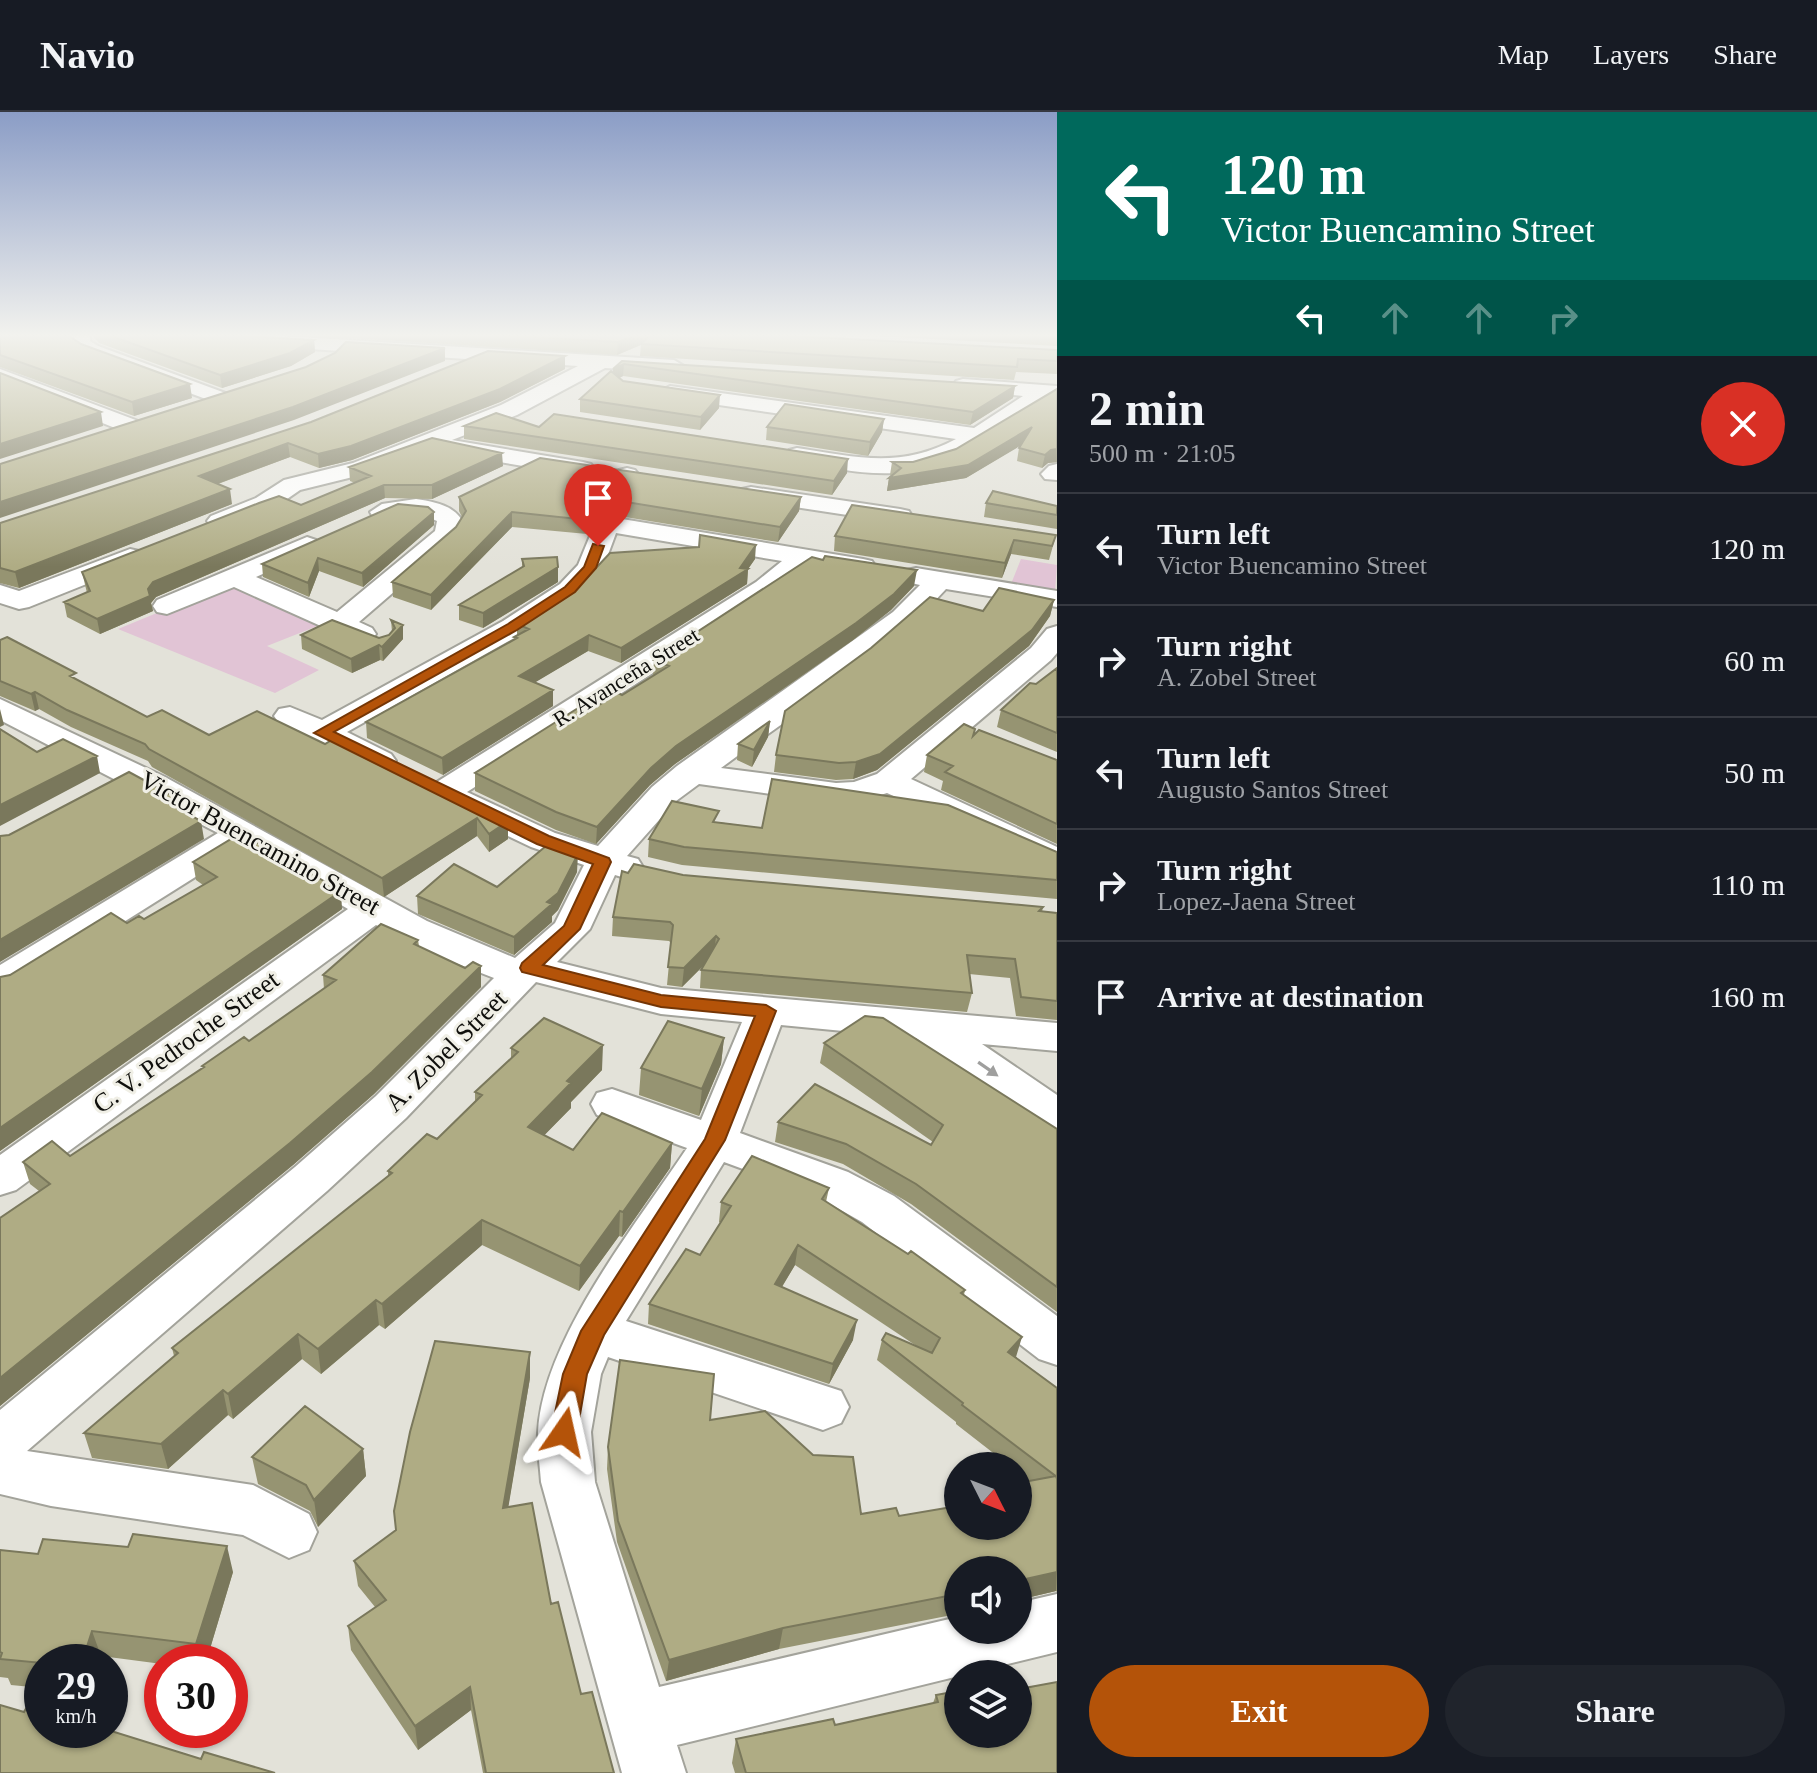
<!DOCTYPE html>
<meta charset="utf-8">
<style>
body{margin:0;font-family:Georgia,serif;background:#20242c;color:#f1f3f6;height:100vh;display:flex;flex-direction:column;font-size:30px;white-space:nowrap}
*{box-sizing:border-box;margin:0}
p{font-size:26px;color:#9ea1a6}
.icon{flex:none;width:44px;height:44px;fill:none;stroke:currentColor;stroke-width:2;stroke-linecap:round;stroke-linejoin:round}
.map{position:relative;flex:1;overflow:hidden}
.panel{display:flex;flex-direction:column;background:#171b24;width:760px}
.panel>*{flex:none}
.top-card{background:#00695c;color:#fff;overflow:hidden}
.needle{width:52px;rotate:132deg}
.fabs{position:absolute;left:944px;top:1340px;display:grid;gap:16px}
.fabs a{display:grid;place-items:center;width:88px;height:88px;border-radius:50%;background:#171b24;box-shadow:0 2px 6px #0004;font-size:40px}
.speed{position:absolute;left:24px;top:1532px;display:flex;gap:16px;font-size:40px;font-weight:700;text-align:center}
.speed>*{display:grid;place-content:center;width:104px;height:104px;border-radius:50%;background:#171b24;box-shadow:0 2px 6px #0004;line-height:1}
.speed small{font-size:20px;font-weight:400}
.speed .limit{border:12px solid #d22;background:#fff;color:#111}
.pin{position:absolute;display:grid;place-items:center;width:68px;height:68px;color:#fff;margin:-82px -34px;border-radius:50% 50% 50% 0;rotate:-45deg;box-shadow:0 0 8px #0007}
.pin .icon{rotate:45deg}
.me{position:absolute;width:88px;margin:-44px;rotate:11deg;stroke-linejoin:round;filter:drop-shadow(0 0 6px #0008)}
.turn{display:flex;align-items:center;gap:28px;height:168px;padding:0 32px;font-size:36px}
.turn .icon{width:104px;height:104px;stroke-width:2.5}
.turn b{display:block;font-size:56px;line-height:68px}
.lanes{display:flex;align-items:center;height:76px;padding:0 32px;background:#0003;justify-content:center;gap:40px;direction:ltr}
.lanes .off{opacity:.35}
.round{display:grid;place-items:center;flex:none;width:84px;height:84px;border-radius:42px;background:#20242c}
.head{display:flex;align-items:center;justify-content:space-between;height:136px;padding:0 32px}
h1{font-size:48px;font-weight:600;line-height:60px}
.cta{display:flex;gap:16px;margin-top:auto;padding:16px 32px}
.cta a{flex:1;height:92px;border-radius:48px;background:#b45309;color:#fff;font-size:32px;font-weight:600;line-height:92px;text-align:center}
.cta a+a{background:#20242c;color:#f1f3f6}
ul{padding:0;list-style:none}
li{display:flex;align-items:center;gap:24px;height:112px;padding:0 32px;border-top:2px solid #363941}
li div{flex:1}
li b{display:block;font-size:30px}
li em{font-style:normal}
header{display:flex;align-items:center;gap:48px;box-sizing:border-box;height:112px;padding:0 40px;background:#171b24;border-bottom:2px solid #363941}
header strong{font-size:38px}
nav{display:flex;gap:44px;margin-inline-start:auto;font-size:28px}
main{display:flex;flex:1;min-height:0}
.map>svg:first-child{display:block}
.green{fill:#e1c4d5}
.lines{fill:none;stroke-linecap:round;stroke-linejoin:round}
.minor-casing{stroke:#a3a39b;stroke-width:4}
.minor{fill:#fff;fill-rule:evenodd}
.wall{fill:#969472}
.shaded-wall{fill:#7a785c}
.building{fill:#afac84;stroke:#7a785c;stroke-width:2}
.oneway{fill:#9f9f9e}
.route{fill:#b45309;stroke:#753606;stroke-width:2}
.labels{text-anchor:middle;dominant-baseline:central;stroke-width:6;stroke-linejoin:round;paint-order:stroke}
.far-street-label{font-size:22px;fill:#0f0f0c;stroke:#f0efe6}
.street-label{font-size:26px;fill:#0f0f0c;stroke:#f0efe6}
</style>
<header>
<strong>Navio</strong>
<nav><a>Map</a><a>Layers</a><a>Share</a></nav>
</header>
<main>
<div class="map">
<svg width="1057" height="1661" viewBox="0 0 1057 1661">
<rect width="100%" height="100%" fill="#e3e2d9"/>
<!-- green -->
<path class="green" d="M1021 447 1057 453 1055 479 1011 472Z
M237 468 330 509 267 534 319 558 275 581 118 517Z"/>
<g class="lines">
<!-- minor casing -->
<g class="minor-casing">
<path id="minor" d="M71 223H90V229L98 234 228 282 232 286 221 292 214 290 84 242 70 231Z
M171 223H267L674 248 684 254 674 260 605 256 517 303 452 328 583 350 591 352 595 357 591 362 583 364 451 342 443 340 441 332 369 361 300 378 274 396 220 417 211 414 207 409 211 404 256 386 284 368 353 351 501 293 578 254 181 229Z
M0 257 141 310 144 315 141 320H125L0 270Z
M963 267 1057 274V286H1049C1002 317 954 358 895 361 862 363 829 355 797 350L789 348 786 343 789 338 797 336C857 345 900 357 956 327L670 286 659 280 670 274 974 316 1023 284 956 277 953 273 956 269Z
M1057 352V368L1045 367 1041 362 1049 354Z
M627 356 635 358 639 363 622 407 863 447 872 449 876 455 872 461 863 463 808 454 776 482 467 680 555 721 598 734 652 675 677 654 893 500 920 473 907 470 903 464 907 458 916 456 1057 479V495L946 477C881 547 798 599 721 656L836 671 854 670 877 662 1031 536 1047 517 1057 514V541L1051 548 911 667 1057 735V759L887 681 858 690 836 691 699 672 676 689 627 744 638 747 643 755 638 763 625 766 615 763 590 817 557 850 661 876 1057 911V939L982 932 1057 983V1020L1042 1015 916 926 781 913 740 1021 848 1060 894 1084 1057 1204V1253L1039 1247 862 1110 816 1084 724 1050 626 1209 841 1279 849 1295 841 1311 823 1318 608 1245 601 1262 591 1320 595 1370 659 1575 958 1505V1518H1018V1491L1057 1482V1540L677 1633 686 1661H622L541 1370C540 1354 537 1337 538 1321 542 1228 636 1113 687 1036L597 1003 591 992 597 981 612 977 701 1008 742 910 661 902 536 870 406 1006 327 1079 27 1339 253 1373 309 1402 317 1420 309 1438 289 1446 243 1423 51 1394 0 1382V1298L295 1055 376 984 494 866 435 843 376 813 16 1078 0 1083V1043L348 797 243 735 14 879 0 883V853L218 721 0 608V587L165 665 427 809 515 846 555 811 584 753 531 735 448 695 444 690 432 687 427 680 432 673 756 470 782 449 616 421 603 456 580 484 523 521 347 620 391 642 396 649 391 656 380 659 369 656 279 611 274 604 279 597 290 595 322 608 503 509 560 472 578 453 615 363 619 358Z
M751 375 900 397 909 399 912 404 909 409 900 411 742 387 739 382 742 377Z
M416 387C435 390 455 393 464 412L454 428 359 510 372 516 376 522 372 528 362 531 352 528 234 475 167 502 157 500 153 494 157 488 307 425 316 428 320 433 316 438 256 465 337 500 435 419 437 409C409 394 397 411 373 405L370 400 382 392Z
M130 437 139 439 143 445 139 451 29 495 19 497 0 491V473L19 479Z"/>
</g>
<!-- minor -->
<use href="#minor" class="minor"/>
</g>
<!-- wall -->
<path class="wall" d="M0 223H70V224L81 232 192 286 134 304 0 255Z
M92 223H229L314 228 315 240 291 254 222 276 99 231Z
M304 223H776L1057 238V262L1016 260 1014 268 640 244 641 233 617 243Z
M861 223H1057V234Z
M622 249 1015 274 1013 286 970 313 623 264 619 266 623 269 719 296 700 318 580 300V287L613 261Z
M565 257 500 290 352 348 319 356 290 345 218 372 232 392 19 476 0 471V411L311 310Z
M1057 277V350L1048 351 1042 356 1017 349 1019 336 1022 332 966 366 887 379 889 366 891 364 890 363 892 350H913L956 337Z
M884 307 882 320 868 344 766 328 767 315Z
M464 314 539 315 847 361 832 383 464 327Z
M540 346 801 385 799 399 778 430 625 405 626 387 624 383 613 381 602 384 587 422 512 415 431 498 393 485 392 470 456 415 462 405 459 399V385Z
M503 354 432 387 385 386 156 485 151 491 153 499 100 522 67 505 64 490 87 481 82 460 301 393 355 371 350 369 349 355Z
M986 391 1057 394V417L984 405Z
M434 400V413L363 475 319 459 309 485 263 465 262 452Z
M700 423 755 447 748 457 747 472 621 551 588 539 535 570 553 594 443 663 367 626 366 610 514 527V525L517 523V512L699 435Z
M1056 423 1049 448 1011 442 1002 466 834 439 835 424Z
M522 447 558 455V470L483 516 459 508V493L522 455Z
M914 474 891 498 853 528 675 652 650 673 596 732 556 718 475 679V661L596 595 622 583 653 563 654 548Z
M1054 488 1050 504 1029 534 877 658 853 667 836 668 774 660 776 643 983 499Z
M391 508 403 527 383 549 380 548 352 561 302 537 301 523 379 526 389 523 392 520Z
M0 528 147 605 209 623 325 632 508 709V727L489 740 477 724 384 785 152 655 148 649 71 615 39 597 35 599 0 584Z
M1057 556V640L997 615 1001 598Z
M770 609 768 625 752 655 737 648 738 632Z
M974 623 1057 648V732L941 678 943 669 924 660 927 643Z
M718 710 762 716 1057 740V787L682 753 648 745 649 727Z
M193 750 342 797 0 1039V865L10 863 127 811 144 807 203 773 196 768Z
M577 760 558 798 552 804V810L514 843 418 802 417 784 497 775Z
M628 761 683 763 1043 795 1042 800 1057 801V908L1016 904 1010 866 969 862 972 881 967 900 700 876 701 858 705 852 682 875 667 873 671 831 669 829 612 824 613 805Z
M418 828 419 834 481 875 374 982 293 1053 0 1294V1106L39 1079 30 1072 23 1050 70 1044 203 956 202 954 249 929 324 877 323 863Z
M724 926 721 952 699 1004 639 983 641 956Z
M824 931 1057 1017V1200L911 1092 843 1052 775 1030 778 1010 931 1033 933 1030 820 951Z
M511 936 602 958 571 990V996L544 1023 573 1038 672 1031 670 1056 622 1125 619 1124 579 1179 482 1133 385 1217 379 1213 321 1262 302 1247 233 1307 228 1303 168 1357 92 1346 84 1321 174 1244 172 1236 388 1065V1059L437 1027 475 989V980L511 946Z
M829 1076 826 1090 965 1178 964 1183 1016 1245 1057 1276V1480L1056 1479 1018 1488V1458H958V1504L957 1502 779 1537 666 1569 617 1430 607 1357 608 1335 710 1308 861 1402 899 1404 958 1414 1030 1369 1018 1360V1354H1010L956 1312V1310L877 1248 882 1228 921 1237 795 1153 782 1175 853 1228 829 1272 648 1212 649 1192 700 1143 721 1111 719 1110 721 1090Z
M530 1266 508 1395 551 1492 581 1582 614 1661H483L471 1598 418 1638 351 1538 348 1514 375 1495 358 1474 354 1449 396 1418Z
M363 1337 366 1364 318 1415 310 1399 258 1372 252 1345Z
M0 1438 233 1460 206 1550H162V1552L101 1544 100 1550H42V1576L11 1573 8 1566 0 1565Z
M1019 1577 1057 1661H735L732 1651 736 1627 835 1613 933 1591 936 1583Z"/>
<!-- shaded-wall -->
<path class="shaded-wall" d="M636 223H664L617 243 618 230Z
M314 228 315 240 291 254 222 276 220 263Z
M445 236V249L294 308 0 406V390Z
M565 244V257L500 290 352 348 319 356 318 342Z
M624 252 623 264 612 270 613 257Z
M190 272 192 286 134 304 132 290Z
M1015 274 1013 286 970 313 973 300Z
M720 283 719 296 700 318 701 305Z
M101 300 103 314 0 347V332Z
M884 307 882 320 868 344 870 330Z
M1032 315 1030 328 966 366 887 379 889 366Z
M288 331 290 345 201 378 199 364Z
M1057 337V350L1048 351 1042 356 1045 343 1051 338Z
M502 341 503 354 432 387V373Z
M848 347 847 361 832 383 834 369Z
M614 367 613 381 602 384 587 422V408L603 370Z
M384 373 385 386 156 485 151 491 153 499 100 522 97 507 148 477 153 470Z
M230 377 232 392 19 476 15 460Z
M801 385 799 399 778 430 780 415Z
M434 400V413L363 475 362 461Z
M512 400V415L431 498V483Z
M1014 428 1011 442 1002 466 1005 451Z
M756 433 755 447 748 457 747 472 621 551V536L740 456Z
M318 446 319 459 309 485 308 471Z
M558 455V470L483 516V501Z
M917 458 914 474 891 498 853 528 675 652 650 673 596 732 597 715 651 656 676 634Z
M1054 488 1050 504 1029 534 877 658 853 667 856 650Z
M403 513V527L383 549 382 535Z
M589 523 588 539 519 580V564Z
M379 533 380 548 352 561 351 547Z
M553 578V594L443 663 442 646Z
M35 580 39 597 35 599 31 582Z
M0 597 4 613 0 615Z
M770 609 768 625 752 655 754 638Z
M97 644 100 661 0 714V693Z
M177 686 180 703 168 691Z
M477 706V724L384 785 382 766Z
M201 709 204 727 0 850V828Z
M508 709V727L489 740V722Z
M578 742 577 760 558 798 552 804V810L514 843V825L547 790Z
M341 779 342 797 0 1039V1016Z
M716 824 714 843 682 875 684 856Z
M481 854V875L374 982 293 1053 0 1294V1266Z
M724 926 721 952 699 1004 702 977Z
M603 933 602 958 571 990V996L528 1040V1015L567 969Z
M672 1031 670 1056 622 1125 623 1100Z
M620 1099 619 1124 579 1179 580 1154Z
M482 1108V1133L385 1217 382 1192Z
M798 1133 795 1153 772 1191 775 1172Z
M376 1188 379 1213 321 1262 318 1237Z
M857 1208 853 1228 829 1272 833 1252Z
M298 1222 302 1247 233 1307 228 1282Z
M1022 1225 1016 1245 1008 1240Z
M530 1240V1266L504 1421 503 1396Z
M223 1278 228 1303 168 1357 161 1332Z
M363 1337 366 1364 318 1415 314 1388Z
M227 1434 233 1460 206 1550H201L196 1532Z
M1057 1460 1056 1479 1018 1488V1485L1026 1467Z
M783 1516 779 1537 666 1569 669 1548Z
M92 1519 101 1544 100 1550H82Z
M470 1575 471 1598 418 1638 415 1614Z"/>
<!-- building -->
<path class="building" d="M0 223H68L81 232 190 272 132 290 0 243Z
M108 223H229L314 228 290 241 220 263Z
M499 223H636L618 230Z
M651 223H776L1057 238V249L1018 247 1017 255 641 232Z
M346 230 445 236 293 295 0 390V352L306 255 335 241Z
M488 239 565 244 500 277 351 334 318 342 288 331 199 364 230 377 15 460 0 456V411L311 310Z
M622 249 1015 274 973 300 624 252 613 257Z
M611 259 623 269 720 283 701 305 580 287Z
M0 261 101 300 0 332Z
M1057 277V337L1051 338 1045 343 1019 336 1032 315 968 353 889 366 901 356 892 350H913L956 337Z
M785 292 884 307 870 330 767 315Z
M496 301 539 315 554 302 848 347 834 369 464 314Z
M432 326 502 341 432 373H384L153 470 148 477 150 484 97 507 64 490 90 479 82 460 259 391 279 384 301 393 371 364 349 355Z
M540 346 801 385 780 415 626 390 629 375 624 369 614 367 603 370 587 408 512 400 431 483 392 470 456 415 466 399 459 385Z
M993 379 1057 394V403L986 391Z
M398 392 428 395 434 400 362 461 318 446 308 471 262 452Z
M852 393 1056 423 1052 434 1014 428 1005 451 835 424Z
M700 423 756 433 740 456 748 457 621 536 589 523 519 564 553 578 442 646 366 610 517 526 514 525 529 517 517 512 582 471 610 441 699 435Z
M825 444 917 458 894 482 856 511 676 634 651 656 597 715 556 700 475 661 586 591 596 595 618 581 622 583 669 554 654 548 812 445 823 448Z
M557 445 558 455 483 501 459 493 524 454 522 447Z
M999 476 1054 488 1032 518 880 642 856 650 839 651 776 643 785 599 871 536 930 485 983 499Z
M332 508 379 526 389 523 395 516 391 508 403 513 382 535 379 533 351 547 301 523Z
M7 525 76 561 70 564 147 605 162 598 209 623 257 599 325 632 335 626 508 709 489 722 477 706 382 766 149 637 145 632 67 598 35 580 31 582 0 569V528Z
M1057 556V621L1001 598 1030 571 1036 572Z
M770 609 754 638 738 632Z
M964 612 975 617 973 624 979 618 1057 648V712L945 660 953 654 927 643Z
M0 617 37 640 63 627 97 644 0 693Z
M129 660 177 686 168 691 201 709 0 828V724L9 723Z
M772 667 948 693 1057 740V768L684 735 649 727 672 689 719 699 713 710 762 716Z
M241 721 341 779 0 1016V865L10 863 111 801 127 811 139 804 144 807 217 765 193 750Z
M552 729 578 742 558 781 547 790 552 792 514 825 417 784 454 752 497 775Z
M634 752 683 763 1043 795 1039 799 1057 801V889L1021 885 1015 847 967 843 972 881 701 858 719 827 716 824 684 856 668 855 673 813 670 810 613 805 622 759 628 761Z
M381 812 418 828 414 832 465 856 473 850 481 854 372 960 290 1031 0 1266V1106L50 1072 23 1050 52 1029 70 1044 204 955 202 954 244 925 249 929 336 868 323 863Z
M865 904 883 906 1057 1017V1175L916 1072 846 1032 778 1010 815 972 931 1033 943 1013 824 931Z
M544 906 603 933 567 969 571 971 528 1015 573 1038 602 1001 672 1031 623 1100 620 1099 580 1154 482 1108 382 1192 376 1188 318 1237 298 1222 228 1282 223 1278 161 1332 84 1321 178 1241 172 1236 392 1061 388 1059 427 1022 437 1027 482 983 475 980 518 940 511 936Z
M668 909 724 926 702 977 641 956Z
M752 1044 829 1076 822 1087 908 1142 911 1139 965 1178 961 1181 1022 1225 1008 1240 1057 1276V1365L962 1293 963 1291 882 1228 886 1221 932 1241 940 1226 798 1133 775 1172 857 1208 833 1252 649 1192 686 1137 700 1143 731 1094 721 1090Z
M435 1229 530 1240 503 1396 532 1391 551 1492 558 1490 581 1582 592 1580 614 1661H486L470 1575 415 1614 348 1514 386 1488 354 1449 396 1418 394 1399 410 1320Z
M620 1248 714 1262 710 1308 765 1299 813 1343 853 1345 861 1402 896 1396 899 1404 958 1394V1414H1018V1371L1056 1364 1057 1367V1460L1026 1467 1023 1471 1018 1472V1458H958V1482L783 1516 669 1548 618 1409 608 1335Z
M305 1294 363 1337 314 1388 306 1373 252 1345Z
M133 1422 227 1434 196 1532 92 1519 82 1550H42V1551L0 1547 2 1541 0 1540V1438L38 1442 43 1427 128 1435Z
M1057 1570V1661H746L736 1627 833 1607 835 1613 938 1590 936 1583 958 1579V1622H1018V1574L1019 1577Z
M0 1593 24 1600 28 1593 42 1598V1618H108L201 1647 204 1640 275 1661H0Z"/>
<!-- one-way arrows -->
<defs><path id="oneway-solid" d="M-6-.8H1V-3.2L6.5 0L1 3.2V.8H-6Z" transform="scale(2)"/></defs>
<use class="oneway" href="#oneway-solid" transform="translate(988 957) rotate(35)"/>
<!-- sky -->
<linearGradient id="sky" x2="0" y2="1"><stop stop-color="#8b9dc6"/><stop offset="0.49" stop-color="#f2f2ee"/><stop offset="1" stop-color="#f2f2ee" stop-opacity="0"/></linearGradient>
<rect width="1057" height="455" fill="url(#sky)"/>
<!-- route -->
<path class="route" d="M593 432 604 434 596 456 575 480 517 518 334 620 549 724 609 746 611 750 580 817 543 853 661 883 766 893 776 899 725 1028 604 1223 587 1262 577 1320 573 1328 564 1331 555 1328 551 1320 563 1262 581 1219 705 1027 755 904 661 895 522 860 520 856 522 851 564 814 593 752 537 732 314 621 508 512 565 475 584 455Z"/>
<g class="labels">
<!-- far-street labels -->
<g class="far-street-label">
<text transform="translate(626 565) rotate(-32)">R. Avanceña Street</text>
</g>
<!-- street labels -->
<g class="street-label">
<text transform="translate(260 731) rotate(29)">Victor Buencamino Street</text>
<text transform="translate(186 930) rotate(-36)">C. V. Pedroche Street</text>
<text transform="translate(446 939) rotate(-45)">A. Zobel Street</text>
</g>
</g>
</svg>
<div class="fabs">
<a><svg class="needle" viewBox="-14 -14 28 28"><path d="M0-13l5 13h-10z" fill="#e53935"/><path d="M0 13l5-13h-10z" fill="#9ea1a6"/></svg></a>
<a><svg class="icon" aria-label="sound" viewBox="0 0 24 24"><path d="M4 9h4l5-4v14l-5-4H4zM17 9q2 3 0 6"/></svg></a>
<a><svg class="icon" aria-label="layers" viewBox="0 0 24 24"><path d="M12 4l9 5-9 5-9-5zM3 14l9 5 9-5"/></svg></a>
</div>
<div class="speed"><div>29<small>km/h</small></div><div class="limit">30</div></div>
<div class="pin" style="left:598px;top:434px;background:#d93025"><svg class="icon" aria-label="arrive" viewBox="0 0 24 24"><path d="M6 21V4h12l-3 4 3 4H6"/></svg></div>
<svg class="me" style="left:564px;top:1320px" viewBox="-20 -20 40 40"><path d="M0-17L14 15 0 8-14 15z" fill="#b45309" stroke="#fff" stroke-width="4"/></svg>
</div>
<section class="panel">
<div class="top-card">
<div class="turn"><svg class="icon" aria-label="left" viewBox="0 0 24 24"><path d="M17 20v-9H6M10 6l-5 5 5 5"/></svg><div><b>120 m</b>Victor Buencamino Street</div></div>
<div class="lanes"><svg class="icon" aria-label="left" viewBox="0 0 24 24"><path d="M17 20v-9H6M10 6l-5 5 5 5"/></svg><svg class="icon off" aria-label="ahead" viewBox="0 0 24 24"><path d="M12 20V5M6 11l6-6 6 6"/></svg><svg class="icon off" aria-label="ahead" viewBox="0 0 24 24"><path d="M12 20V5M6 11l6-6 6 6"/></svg><svg class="icon off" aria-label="right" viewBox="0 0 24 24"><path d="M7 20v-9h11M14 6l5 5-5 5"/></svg></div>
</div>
<div class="head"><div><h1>2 min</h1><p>500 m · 21:05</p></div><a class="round" style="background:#d93025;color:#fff"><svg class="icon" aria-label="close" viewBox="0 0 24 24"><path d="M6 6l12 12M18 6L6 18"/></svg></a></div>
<ul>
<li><svg class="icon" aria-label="left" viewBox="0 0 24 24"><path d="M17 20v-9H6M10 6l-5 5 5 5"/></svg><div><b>Turn left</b><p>Victor Buencamino Street</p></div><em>120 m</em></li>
<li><svg class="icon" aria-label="right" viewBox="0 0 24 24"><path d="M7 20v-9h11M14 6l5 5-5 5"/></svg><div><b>Turn right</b><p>A. Zobel Street</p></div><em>60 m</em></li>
<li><svg class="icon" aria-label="left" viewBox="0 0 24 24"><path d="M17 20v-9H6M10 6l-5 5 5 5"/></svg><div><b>Turn left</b><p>Augusto Santos Street</p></div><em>50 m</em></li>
<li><svg class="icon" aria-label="right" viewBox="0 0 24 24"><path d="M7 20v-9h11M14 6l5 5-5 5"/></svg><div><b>Turn right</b><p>Lopez-Jaena Street</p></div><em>110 m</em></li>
<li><svg class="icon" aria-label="arrive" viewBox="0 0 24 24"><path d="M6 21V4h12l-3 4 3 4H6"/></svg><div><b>Arrive at destination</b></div><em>160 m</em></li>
</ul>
<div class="cta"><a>Exit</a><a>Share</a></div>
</section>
</main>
